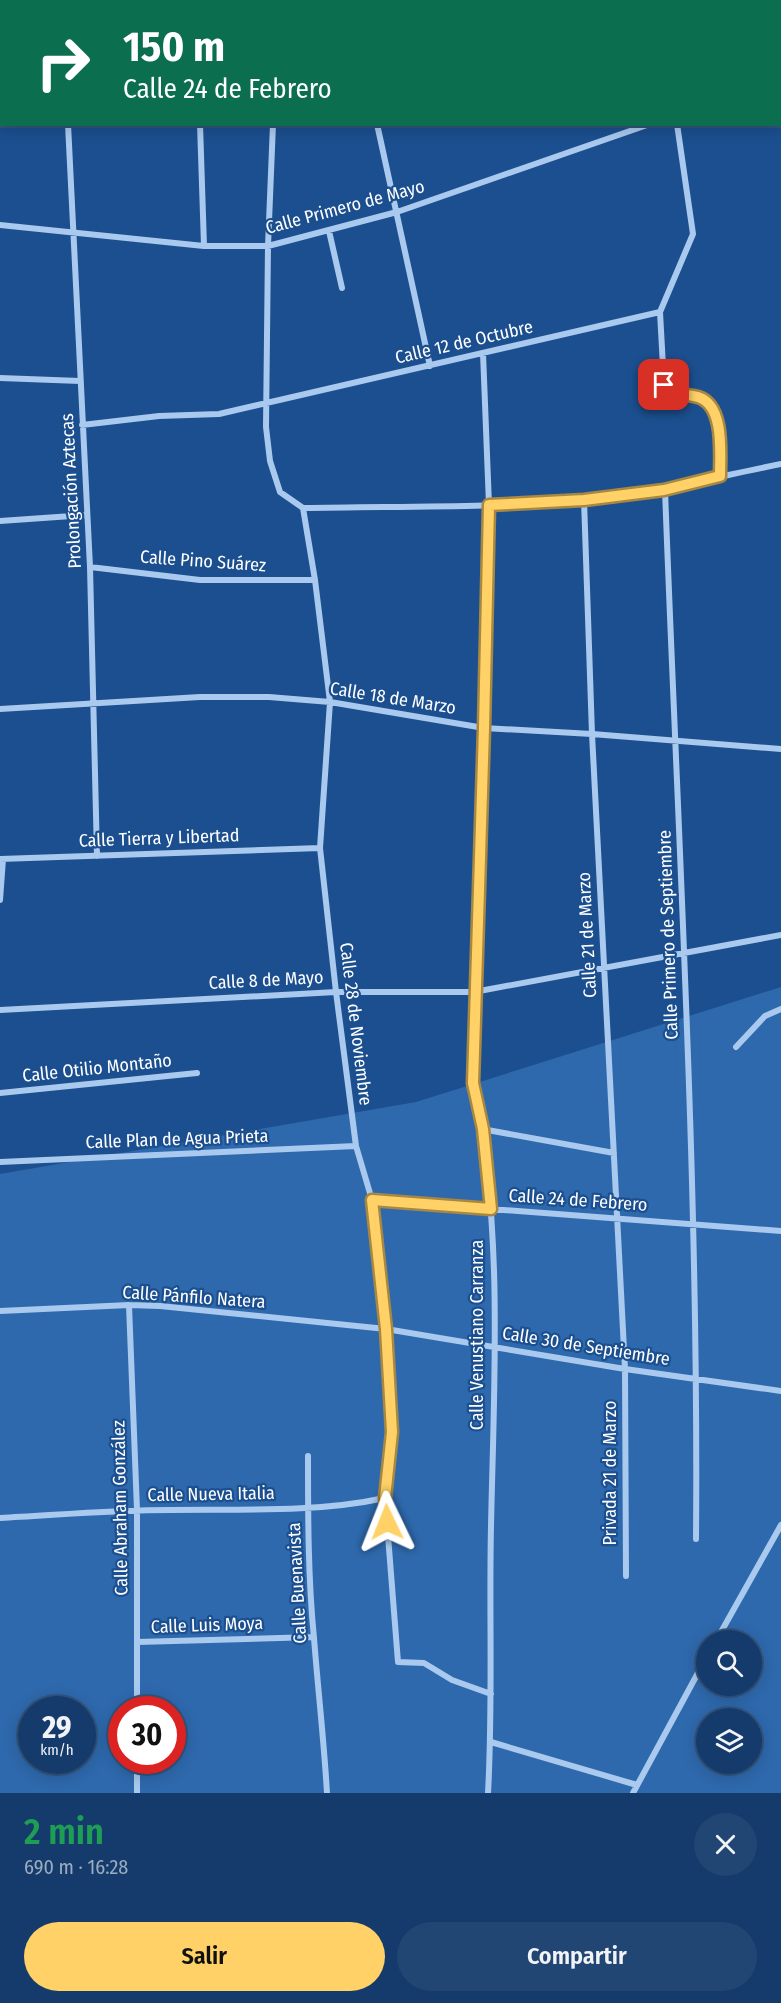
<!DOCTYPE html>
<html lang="es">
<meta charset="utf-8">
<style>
body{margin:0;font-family:"Fira Sans Condensed",sans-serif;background:#214673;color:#f1f3f6;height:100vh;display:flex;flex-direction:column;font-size:22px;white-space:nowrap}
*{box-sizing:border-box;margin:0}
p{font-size:20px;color:#9dadc1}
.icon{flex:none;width:33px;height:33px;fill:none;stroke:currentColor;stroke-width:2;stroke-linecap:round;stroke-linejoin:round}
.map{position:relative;height:1793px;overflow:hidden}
.side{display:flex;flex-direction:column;background:#143b6b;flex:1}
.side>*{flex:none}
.hud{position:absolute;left:0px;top:0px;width:782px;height:126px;box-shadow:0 3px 15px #0003,0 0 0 2px #33557e;background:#0b6e4f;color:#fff;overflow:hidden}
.controls{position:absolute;left:696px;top:1630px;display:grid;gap:12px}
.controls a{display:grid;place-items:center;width:66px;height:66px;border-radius:50%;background:#143b6b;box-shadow:0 3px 15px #0003,0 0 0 2px #33557e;font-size:30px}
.speed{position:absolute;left:18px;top:1696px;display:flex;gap:12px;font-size:30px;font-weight:700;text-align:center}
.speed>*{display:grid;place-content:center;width:78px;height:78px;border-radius:50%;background:#143b6b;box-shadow:0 3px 15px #0003,0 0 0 2px #33557e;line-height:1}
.speed small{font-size:15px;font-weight:400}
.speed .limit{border:9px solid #d22;background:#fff;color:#111}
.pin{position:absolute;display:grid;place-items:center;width:51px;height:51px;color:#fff;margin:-26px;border-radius:12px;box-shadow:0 3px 9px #0006}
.me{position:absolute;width:66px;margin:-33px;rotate:358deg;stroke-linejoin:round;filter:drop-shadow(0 0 4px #0008)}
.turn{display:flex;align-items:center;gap:21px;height:126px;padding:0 24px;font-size:27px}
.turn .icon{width:78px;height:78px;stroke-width:2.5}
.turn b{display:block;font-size:42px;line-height:51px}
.round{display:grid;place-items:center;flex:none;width:63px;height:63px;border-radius:32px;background:#214673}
.head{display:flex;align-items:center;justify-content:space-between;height:102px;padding:0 24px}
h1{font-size:36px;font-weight:600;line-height:45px;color:#1e9e55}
.button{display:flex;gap:12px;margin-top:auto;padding:12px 24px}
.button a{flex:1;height:69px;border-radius:36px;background:#ffd166;color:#111;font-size:24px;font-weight:600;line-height:69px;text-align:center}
.button a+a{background:#214673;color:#f1f3f6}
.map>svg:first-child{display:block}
.green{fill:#2e69ad;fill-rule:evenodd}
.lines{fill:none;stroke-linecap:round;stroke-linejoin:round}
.street{stroke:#a9c9ee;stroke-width:6}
.route-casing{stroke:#a68842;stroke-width:15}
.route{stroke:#ffd166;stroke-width:10}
.labels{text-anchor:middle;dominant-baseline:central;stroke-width:4.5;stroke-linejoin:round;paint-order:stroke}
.street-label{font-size:18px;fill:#fff;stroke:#1b4f8f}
</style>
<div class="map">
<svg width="781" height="1793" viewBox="0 0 781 1793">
<rect width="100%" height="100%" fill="#1b4f8f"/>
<!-- green -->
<path class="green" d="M781 987V1793H0V1174L416 1102ZM706 1641H752V1686H706ZM32 1710H82V1761H32ZM122 1710H172V1761H122ZM706 1719H752V1764H706Z"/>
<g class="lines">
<!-- street -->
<path class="street" d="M63 0V2
M348 0V2
M414 2 422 0
M0 48H2
M780 81 781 80
M68 124 90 567 97 856
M200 124 204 246
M273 124 268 246 266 427 270 461 280 492 303 508 315 580 330 702 320 848 336 992 356 1146 372 1200 386 1329 392 1432 385 1498 398 1662 424 1663 452 1680 491 1694
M377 124 430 366
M677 124 693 234 660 312 664 385C680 400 680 392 698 397 725 405 719 454 720 476
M0 225 204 246H268L397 212 650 124
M329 231 342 288
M483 353 489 505 473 1083C504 1228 494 1379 491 1526 489 1615 493 1704 488 1793
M0 378 80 381
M82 425 159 416 219 414 660 312
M665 490C678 839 699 1189 696 1539
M584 500 592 734 625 1369 626 1576
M303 508C397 506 491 508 585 500 651 494 715 477 781 464
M0 521 86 515
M90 567 200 580H315
M0 709 200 697H269L330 702 484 728 592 734 781 749
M0 859 320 848
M0 900 3 859
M0 1010 336 992H474L781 935
M736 1047 765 1016 781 1009
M0 1093 197 1073
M482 1129 614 1153
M0 1162 356 1146
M372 1200 781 1231
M129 1305 137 1510V1710
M0 1311 129 1305 160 1306 386 1329 625 1369 781 1391
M308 1456C308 1516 308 1578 314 1638 318 1690 324 1741 327 1793
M0 1518C57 1515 113 1510 170 1510 241 1509 315 1513 385 1498
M716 1641 781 1525
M137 1642 314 1637
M491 1742 637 1785
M137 1761V1793
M633 1793 706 1658"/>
</g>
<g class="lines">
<!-- route casing -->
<g class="route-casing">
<path id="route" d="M387 1522 385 1498 392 1432 386 1329 372 1200 491 1209 483 1129 473 1083 484 728 489 505 584 500 664 490 720 476C720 454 725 405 698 397 681 392 679 399 664 385"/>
</g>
<!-- route -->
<use href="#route" class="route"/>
</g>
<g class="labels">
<!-- street labels -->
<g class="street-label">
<text transform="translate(345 207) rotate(-15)">Calle Primero de Mayo</text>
<text transform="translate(464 342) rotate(-13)">Calle 12 de Octubre</text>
<text transform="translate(71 491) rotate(-93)">Prolongación Aztecas</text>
<text transform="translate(203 561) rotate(4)">Calle Pino Suárez</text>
<text transform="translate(393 698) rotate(9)">Calle 18 de Marzo</text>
<text transform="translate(159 838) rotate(-2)">Calle Tierra y Libertad</text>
<text transform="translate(587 935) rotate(-93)">Calle 21 de Marzo</text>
<text transform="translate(668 935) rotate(-92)">Calle Primero de Septiembre</text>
<text transform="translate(266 980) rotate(-3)">Calle 8 de Mayo</text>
<text transform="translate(356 1024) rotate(83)">Calle 28 de Noviembre</text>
<text transform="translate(97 1068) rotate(-6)">Calle Otilio Montaño</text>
<text transform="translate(177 1139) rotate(-2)">Calle Plan de Agua Prieta</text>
<text transform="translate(578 1200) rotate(4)">Calle 24 de Febrero</text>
<text transform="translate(194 1297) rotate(4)">Calle Pánfilo Natera</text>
<text transform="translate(477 1335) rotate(-90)">Calle Venustiano Carranza</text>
<text transform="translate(586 1346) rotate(9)">Calle 30 de Septiembre</text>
<text transform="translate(610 1473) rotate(-90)">Privada 21 de Marzo</text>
<text transform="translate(211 1494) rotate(-1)">Calle Nueva Italia</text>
<text transform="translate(120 1508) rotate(-91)">Calle Abraham González</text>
<text transform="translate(297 1583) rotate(-93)">Calle Buenavista</text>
<text transform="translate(207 1625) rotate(-2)">Calle Luis Moya</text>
</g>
</g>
</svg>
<div class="controls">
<a><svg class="icon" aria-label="search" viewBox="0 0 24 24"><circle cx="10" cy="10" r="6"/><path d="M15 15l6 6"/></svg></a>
<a><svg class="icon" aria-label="layers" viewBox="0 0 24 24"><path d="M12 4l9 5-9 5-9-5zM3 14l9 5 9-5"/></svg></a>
</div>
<div class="speed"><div>29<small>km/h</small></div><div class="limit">30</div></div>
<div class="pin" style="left:664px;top:385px;background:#d93025"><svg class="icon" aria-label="arrive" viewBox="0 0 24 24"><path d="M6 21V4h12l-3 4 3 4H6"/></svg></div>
<svg class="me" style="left:387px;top:1522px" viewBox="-20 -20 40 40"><path d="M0-17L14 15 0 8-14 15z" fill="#ffd166" stroke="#fff" stroke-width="4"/></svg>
<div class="hud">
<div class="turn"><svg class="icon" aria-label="right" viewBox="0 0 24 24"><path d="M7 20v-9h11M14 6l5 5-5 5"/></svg><div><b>150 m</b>Calle 24 de Febrero</div></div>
</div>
</div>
<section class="side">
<div class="head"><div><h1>2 min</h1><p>690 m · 16:28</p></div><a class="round"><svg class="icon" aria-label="close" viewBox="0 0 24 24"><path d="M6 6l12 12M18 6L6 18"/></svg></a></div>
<div class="button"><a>Salir</a><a>Compartir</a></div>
</section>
